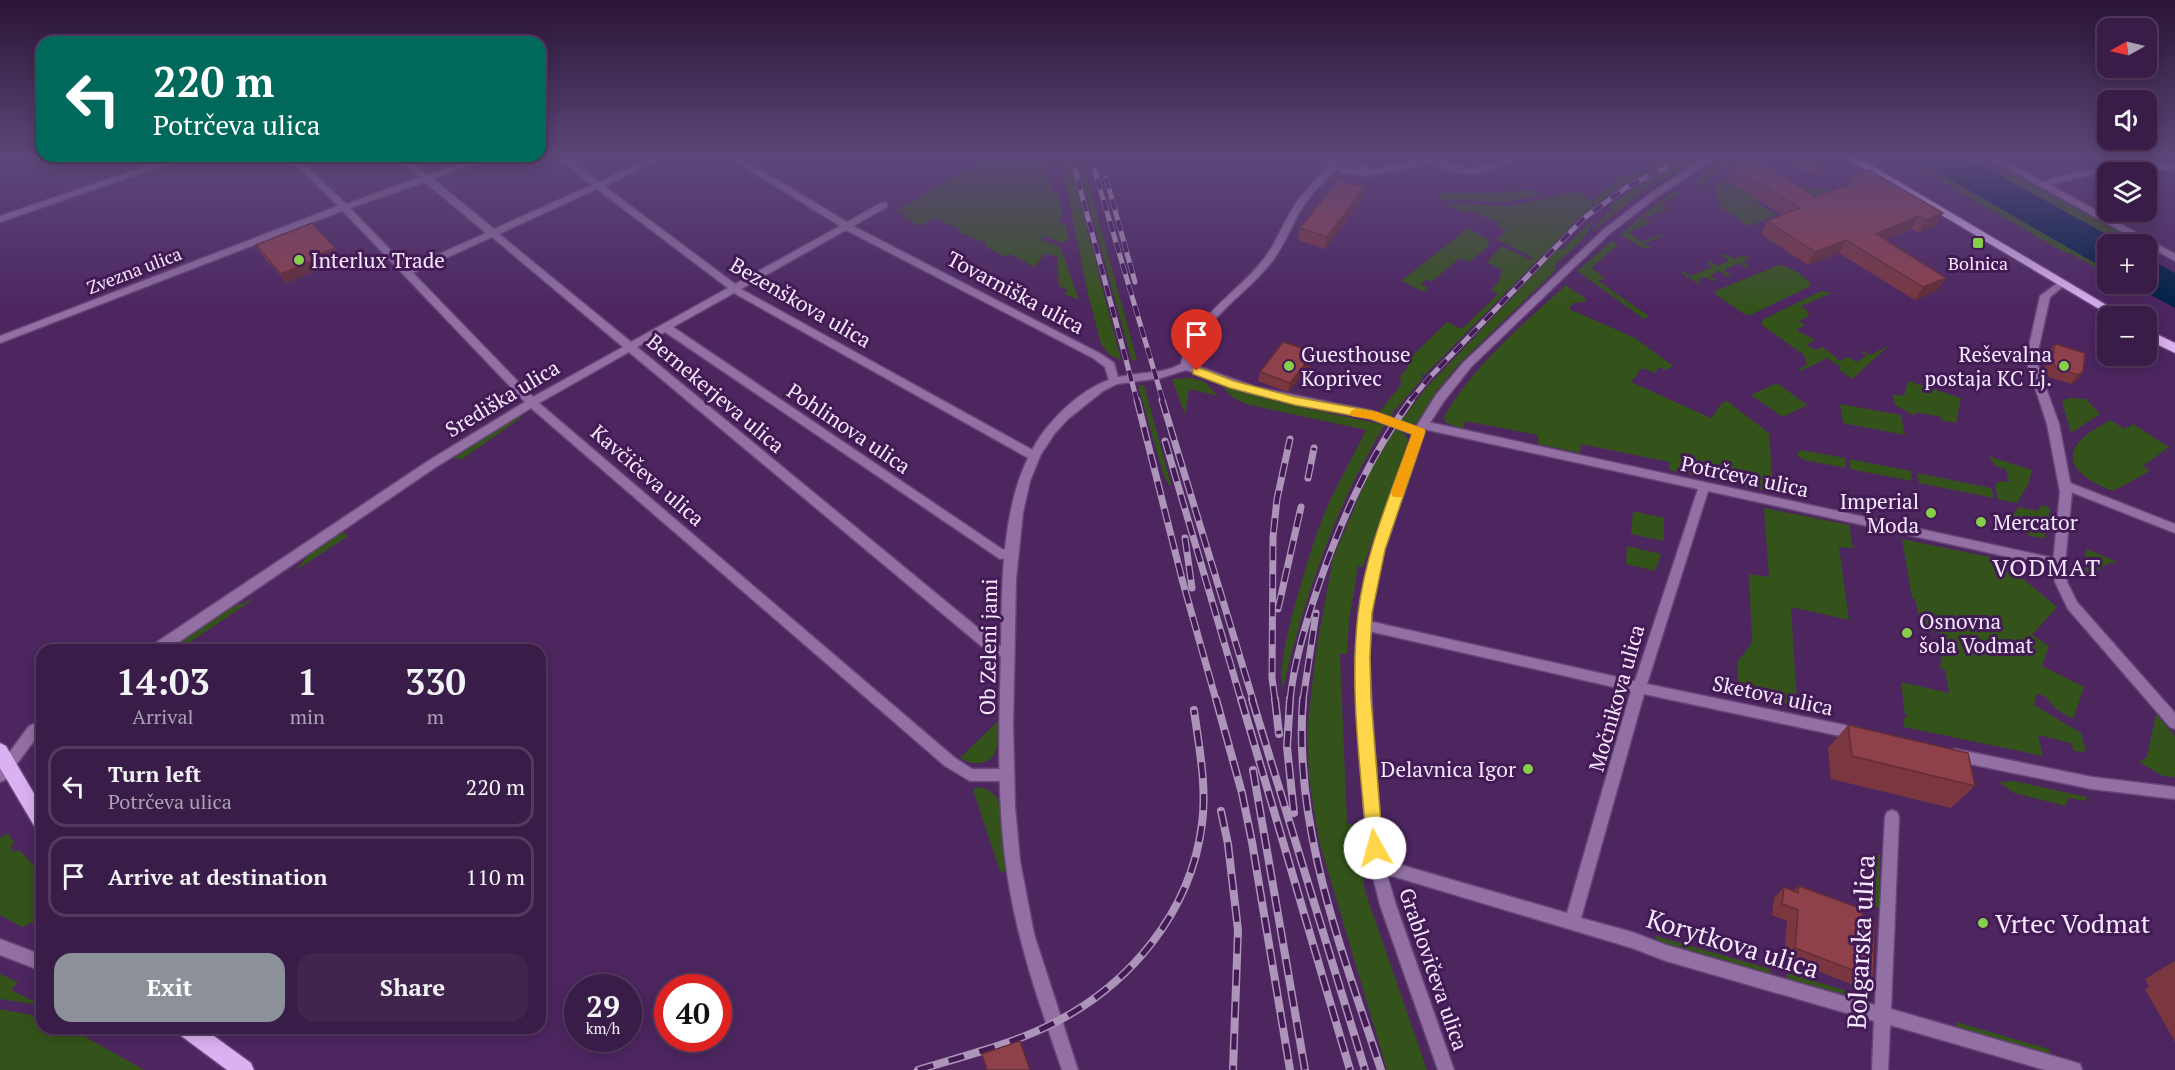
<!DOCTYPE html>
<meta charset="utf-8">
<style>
body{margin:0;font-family:"PT Serif",serif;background:#41254f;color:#f1f3f6;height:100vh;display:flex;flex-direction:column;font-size:22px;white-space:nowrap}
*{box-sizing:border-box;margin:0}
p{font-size:20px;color:#aba1b4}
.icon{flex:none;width:33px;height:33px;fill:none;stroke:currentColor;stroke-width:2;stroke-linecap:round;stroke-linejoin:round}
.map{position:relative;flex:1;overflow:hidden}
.sheet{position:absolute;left:36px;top:644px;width:510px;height:390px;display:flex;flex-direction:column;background:#3a1c48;border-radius:18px;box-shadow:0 3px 15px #0003,0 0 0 2px #543a60}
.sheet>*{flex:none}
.guide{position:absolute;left:36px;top:36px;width:510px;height:126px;border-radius:18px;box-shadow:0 3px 15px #0003,0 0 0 2px #543a60;background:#00695c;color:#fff;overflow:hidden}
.needle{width:39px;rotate:262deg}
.tools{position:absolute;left:2097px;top:18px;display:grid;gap:12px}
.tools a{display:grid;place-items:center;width:60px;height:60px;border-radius:12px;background:#3a1c48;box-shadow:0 3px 15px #0003,0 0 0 2px #543a60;font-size:30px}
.speed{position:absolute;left:564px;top:974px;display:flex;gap:12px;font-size:30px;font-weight:700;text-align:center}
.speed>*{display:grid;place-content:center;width:78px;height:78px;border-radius:50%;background:#3a1c48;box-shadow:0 3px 15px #0003,0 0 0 2px #543a60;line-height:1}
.speed small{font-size:15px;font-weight:400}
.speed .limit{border:9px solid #d22;background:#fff;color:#111}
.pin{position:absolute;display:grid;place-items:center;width:51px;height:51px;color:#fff;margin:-62px -26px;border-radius:50% 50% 50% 0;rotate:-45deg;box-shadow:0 0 6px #0007}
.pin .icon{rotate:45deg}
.me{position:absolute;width:66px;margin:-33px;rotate:353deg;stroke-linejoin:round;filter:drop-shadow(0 0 4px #0008)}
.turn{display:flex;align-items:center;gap:21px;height:126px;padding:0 18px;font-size:27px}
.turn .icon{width:78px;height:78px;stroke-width:2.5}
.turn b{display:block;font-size:42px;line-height:51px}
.eta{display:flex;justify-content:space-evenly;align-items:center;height:102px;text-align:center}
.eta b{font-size:36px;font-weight:800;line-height:42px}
.action{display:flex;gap:12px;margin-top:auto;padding:12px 18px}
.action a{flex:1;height:69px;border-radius:18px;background:#8c9099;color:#fff;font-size:24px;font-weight:800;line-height:69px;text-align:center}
.action a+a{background:#41254f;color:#f1f3f6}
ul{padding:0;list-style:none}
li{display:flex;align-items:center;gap:18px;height:81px;margin:0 12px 9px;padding:0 6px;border:3px solid #543a60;border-radius:18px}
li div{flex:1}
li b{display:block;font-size:22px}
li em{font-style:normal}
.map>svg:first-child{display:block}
.green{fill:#34531a}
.water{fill:#002247}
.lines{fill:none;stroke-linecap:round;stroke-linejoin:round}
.minor-casing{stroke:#684579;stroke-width:3}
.tertiary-casing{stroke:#684579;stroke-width:3}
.primary-casing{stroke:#684579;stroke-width:3}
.minor{fill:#9270a4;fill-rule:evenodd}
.tertiary{fill:#9270a4;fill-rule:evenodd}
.primary{fill:#dab1f1;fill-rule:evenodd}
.rail-far2-casing{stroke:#ad95ba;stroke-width:5}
.rail-far1-casing{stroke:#ad95ba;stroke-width:7}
.rail-casing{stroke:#ad95ba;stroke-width:8}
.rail-far2{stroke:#421b55;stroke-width:4;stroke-dasharray:11;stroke-linecap:butt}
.rail-far1{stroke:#421b55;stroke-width:4.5;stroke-dasharray:14;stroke-linecap:butt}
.rail{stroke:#421b55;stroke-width:5;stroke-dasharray:16;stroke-linecap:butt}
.wall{fill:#7a3740}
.shaded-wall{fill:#632d34}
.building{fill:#8e404b;stroke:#632d34;stroke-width:1.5}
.route{fill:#ffd54a;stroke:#a68a30;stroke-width:1.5}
.slow{fill:#f59e0b}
.poi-dot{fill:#87cf4a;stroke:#421b55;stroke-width:2}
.labels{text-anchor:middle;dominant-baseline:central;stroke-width:6;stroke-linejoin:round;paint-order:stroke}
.far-poi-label{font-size:18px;fill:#f6e8fe;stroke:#421b55}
.far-street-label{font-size:18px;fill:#f6e8fe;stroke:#421b55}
.poi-label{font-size:21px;fill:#f6e8fe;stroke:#421b55;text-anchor:start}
.street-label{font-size:21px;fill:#f6e8fe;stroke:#421b55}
.quarter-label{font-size:24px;letter-spacing:1.5px;fill:#f6e8fe;stroke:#421b55}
.near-poi-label{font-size:26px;fill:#f6e8fe;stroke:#421b55;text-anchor:start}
.near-street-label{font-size:26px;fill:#f6e8fe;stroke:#421b55}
</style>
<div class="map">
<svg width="2175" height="1070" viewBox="0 0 2175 1070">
<rect width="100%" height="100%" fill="#4d2660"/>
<!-- green -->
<path class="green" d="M975 158H1046L1052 192 1058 193 1063 217 1058 221 1066 225 1069 239 1062 243 1044 236 1041 240 1057 245 1062 251 1079 300 1064 294 1068 290 1059 286 1057 256 1044 254 1035 267 1010 254 1005 257 985 246 987 243 957 232 960 229 934 218 920 226 902 216 907 212 903 210 898 213 895 212 979 161Z
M1060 158H1069L1121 360 1110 355 1101 344 1088 294Z
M1076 158H1080L1083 164 1137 360 1132 361Z
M1668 158H1678L1621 186 1582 215 1425 375 1423 374 1421 376 1423 378 1396 409 1392 410 1394 412 1390 418 1381 414 1380 411 1401 385 1400 376 1408 367 1404 364 1447 322 1462 329 1498 294 1491 290 1499 281 1502 270 1487 262 1502 246 1531 260 1534 258 1496 239 1507 231 1497 227 1500 223 1470 211 1465 213 1447 205 1455 203 1511 206 1576 191 1593 201 1616 180 1612 178 1637 172Z
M1700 158 1662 181 1658 179 1597 228 1591 232 1601 219 1612 210 1608 207C1632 189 1670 165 1700 158Z
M1728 158H1755C1735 165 1714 169 1704 187L1693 182Z
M1908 158H1913L2107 270V274L2070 253 2067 254 1937 179 1941 177Z
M1746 168 1792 185 1832 191V204L1728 180 1760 200 1756 202 1776 215 1748 226 1721 207 1714 192 1717 181 1726 180 1725 176Z
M2011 173 2141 244H2124L2002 177Z
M1533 189 1540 196 1507 202 1441 200 1439 193H1497Z
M1675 191 1681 195 1661 203 1668 209 1644 218 1651 223 1629 232 1642 242 1661 234 1663 236 1645 243 1651 248H1643L1620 235 1651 208Z
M1596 217 1583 239 1554 266 1556 270 1459 364 1435 393 1417 423 1409 426 1400 422 1425 389 1558 249 1562 250Z
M1468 228 1489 240 1488 247 1469 262 1460 258 1432 281 1427 279 1421 284 1428 288 1424 292 1401 281Z
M1612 241 1618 245 1591 268 1605 278 1598 281 1649 316 1644 319 1577 271Z
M1726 254 1734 259 1743 255 1749 259 1743 262 1750 267 1747 268 1739 263 1724 270 1731 275 1727 277 1720 271 1710 275 1716 280 1713 281 1706 277 1697 280 1702 286 1681 273 1683 271 1690 276 1712 267 1706 262 1710 261 1717 266 1729 261 1722 255Z
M1779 265C1789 266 1809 277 1811 286L1750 315 1744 314 1715 294V291Z
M1566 285 1585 298 1586 302 1573 303 1569 309 1635 338 1673 366 1666 370 1659 367 1655 373 1642 368 1631 382 1711 418 1722 403 1727 401 1769 433 1773 492 1669 470V462L1581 444 1580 453 1538 444V435L1465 421 1463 429 1446 423 1444 417C1472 367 1524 323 1566 285Z
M1821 291 1832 293 1801 306 1810 313 1806 314 1809 316 1799 321 1805 325 1796 330 1815 340 1807 345 1815 350 1823 347 1840 361 1849 357 1856 362 1867 356 1857 349 1870 355 1890 345 1852 379 1838 369 1841 367 1827 358 1801 371 1798 370 1807 364 1804 355 1762 325V320Z
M1192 378 1205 382 1218 396 1189 389 1185 415 1172 379Z
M1908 381 1961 398 1956 423 1941 420V417L1915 412V416L1895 405 1893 394 1904 396Z
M1777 383 1807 405 1783 417 1751 395Z
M1144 385 1171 484 1169 486 1163 473 1138 386Z
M1222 387 1286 404 1385 425C1337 501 1303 601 1283 688 1273 666 1313 540 1325 512 1337 484 1353 457 1366 430L1246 404 1232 397Z
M2069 398 2086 399 2100 414 2071 433 2062 401Z
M1840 404 1901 415 1905 435 1843 423Z
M521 415V418L462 459H452Z
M2110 420 2125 429 2133 424 2169 447 2143 466 2150 471 2113 491C2095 484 2058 467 2079 442 2086 433 2101 426 2110 420Z
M1395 429 1405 434 1408 441 1363 567 1358 566 1349 620 1347 654H1340L1347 824 1355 825 1365 891 1427 1070H1387L1319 841 1309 779 1307 731 1316 651 1333 558 1369 473Z
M1801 450 1845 458 1846 468 1804 460 1798 456V452Z
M1988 456 2032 470 2028 485 2017 503 1998 499 1995 485 2000 481 2009 482 2006 469 1997 467Z
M1849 459 1911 471 1912 481 1850 469Z
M1917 473 1991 488 1994 498 1919 483Z
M2042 505 2050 508 2045 538 2030 536 2008 521 2019 507 2037 511Z
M1764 508 1849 525 1853 548 1839 547 1849 620 1791 607 1797 706 1735 696 1734 691H1739L1737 662 1752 643 1749 574 1769 577Z
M1633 511 1664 518V541L1631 534Z
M342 532 348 536 295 571 309 554Z
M1902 539 1999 559 2057 607 2032 635 2049 646 2042 666 2084 687 2073 719 2056 709 2046 697 2037 693 2034 705 2081 733 2086 752 2074 751 2071 743 2038 735 2043 756 1904 727 1903 718 1910 716 1905 715 1901 682 1949 693 1945 670 1940 668 1944 634 1922 629 1915 599 1912 598Z
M1627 546 1661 554 1655 571 1626 564Z
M2087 549 2117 562 2107 564 2092 574 2086 572 2083 560Z
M255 598 180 649H168L226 610Z
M2156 714 2175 736V777L2163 776 2139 762 2147 757Z
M998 721C998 730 999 741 996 750 991 766 972 766 960 758Z
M2014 781 2087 797 2086 801 2068 798 2066 806 2014 793 1999 782Z
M976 787 987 789 998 798 1006 869 1004 873 1000 871 973 790Z
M7 833 15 843 10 846 14 852 19 850C46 876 42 882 42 918L22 927 0 915V838Z
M1874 853 1880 855 1879 908 1872 905Z
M1656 936 1770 969 1771 974 1665 943 1663 945 1655 944Z
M1787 973 1857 994 1861 999 1787 979Z
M0 974 18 982 11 990 35 1002 33 1004 0 999Z
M0 1009 42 1017V1028H70L144 1070H0Z
M1956 1022 2049 1049 2050 1055 1957 1027Z"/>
<!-- water -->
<path class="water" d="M1913 158H1968L2124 244H2108L2107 270Z
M2147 257 2175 273V308L2131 284H2146Z"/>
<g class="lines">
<!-- minor casing -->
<g class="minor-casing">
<path id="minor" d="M398 158H408L427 175 474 158H487L433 179 494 229 592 185 558 158H568L599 182 650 158H662L604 186 735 284 840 226 730 158H741L847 222 881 203H887V207L853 226 1101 354 1114 363 1119 381 1114 385 1109 381 1105 367 1093 358 846 230 741 289 1038 453 1040 456 1038 459H1030L734 293 673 327 1002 549 1016 551 1018 554 1016 557 1000 559 665 332 637 347 1000 646 1013 647 1014 651 1013 655 1008 656 992 655 629 352 539 403 955 758 972 769H1007L1012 771 1014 775 1012 779 1007 781H970L945 766 531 408 436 467 167 650H150L151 646 428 461 525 402 339 207 420 177ZM425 182 486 233 408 268 350 208ZM597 189 728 288 631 342 499 234ZM492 237 623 347 533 397 413 273Z
M1313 158C1331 158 1344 170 1362 171L1342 158H1353L1374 170 1421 159H1435L1472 169 1507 158H1520L1478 173 1466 174 1430 164 1366 176 1343 173Z
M1989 158H2000L2043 182C2086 167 2130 163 2175 164V170C2132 169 2091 172 2050 185L2175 254V261Z
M1423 421 2063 560 2065 563 2063 566 2059 568 1708 491 1647 684 1859 728 1864 730 1866 734 1864 738 1859 740 1644 694 1581 918 1632 932 1666 945 1875 1005 1885 817 1887 812 1892 810 1897 812 1899 817 1891 1009 2074 1062 2080 1064 2082 1070H2045L1890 1025 1888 1070H1872L1874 1021 1666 961 1632 948 1372 870 1370 865 1372 860 1377 858 1567 913 1631 691 1364 630 1359 629 1358 625 1359 621 1364 620 1635 681 1698 489 1419 428 1417 425Z
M2065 481 2175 524V533L2061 488 2059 485Z
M42 720V733L39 734 5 780 0 782V765L29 726Z
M1955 749 2092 777 2175 787V799L2092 789 1955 761 1950 759 1948 755 1950 751Z"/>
</g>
<!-- tertiary casing -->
<g class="tertiary-casing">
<path id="tertiary" d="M170 158H184L0 222V216Z
M289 158H298L347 205V209L0 343V336L338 206Z
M1335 158H1344C1331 176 1314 189 1302 208 1291 226 1284 247 1270 264 1244 297 1199 320 1192 364L1255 387 1372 411 1416 427 1436 395 1463 363 1603 230 1651 193 1704 158H1715L1657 197 1609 234 1471 367 1444 401 1424 432 1384 550 1373 601 1369 657 1378 809 1384 865 1396 905 1454 1070H1438L1380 905 1370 865 1364 809 1355 657 1361 601 1372 550 1413 434 1372 419 1250 393 1186 370 1161 378 1117 384 1103 391 1068 419 1055 433 1041 454 1030 481 1023 512 1016 579 1013 725 1015 807 1020 861 1034 934 1078 1070H1062C1042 1011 1021 953 1010 891 996 812 999 731 1001 651 1002 595 1001 534 1019 480 1026 460 1036 440 1049 425 1069 402 1094 381 1124 376 1143 372 1163 374 1181 364 1190 318 1236 295 1263 260 1276 244 1282 225 1293 208 1304 189 1322 175 1335 158Z
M2062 280 2067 283 2065 285 2050 297 2036 360 2059 424 2072 492 2065 563 2067 582 2077 602 2175 713V729L2170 727 2068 609 2055 582 2053 563 2060 492 2047 424 2026 360 2040 296Z
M0 939 42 955V971L0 955Z"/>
</g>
<!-- primary casing -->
<g class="primary-casing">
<path id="primary" d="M1846 158H1859L2125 316H2111Z
M2146 329 2175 343V353L2146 339Z
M0 743 6 746 42 807V831L36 829 0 768Z
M177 1028H203L251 1063 254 1070H227L180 1035Z"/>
</g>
<!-- minor -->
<use href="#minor" class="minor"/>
<!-- tertiary -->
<use href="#tertiary" class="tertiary"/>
<!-- primary -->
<use href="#primary" class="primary"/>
<!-- rail-far2 casing -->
<g class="rail-far2-casing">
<path id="rail-far2" d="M1072 158 1137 401
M1091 158 1163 401
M1106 178 1135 282
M1410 401 1429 378 1584 218 1627 187 1685 158"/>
</g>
<!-- rail-far1 casing -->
<g class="rail-far1-casing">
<path id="rail-far1" d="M1137 400 1182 579 1216 700
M1162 400 1253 700
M1165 441 1241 700
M1308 478 1314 448
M1185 538 1192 588
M1278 609 1301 507
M1275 700 1272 678 1273 537 1277 499 1290 439
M1290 700C1294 661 1306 622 1319 584 1342 518 1369 457 1411 400
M1303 700 1316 613"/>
</g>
<!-- rail casing -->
<g class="rail-casing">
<path id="rail" d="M1216 699 1242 793 1252 842 1290 1070
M1241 699 1350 1070
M1252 699 1365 1070
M1275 699 1279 734
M1290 699 1287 747 1294 813
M1303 699C1293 827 1342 950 1381 1070
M1253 770 1305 1070
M1221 811 1228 844 1238 930 1233 1070
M918 1070C963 1056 1010 1045 1052 1024 1130 985 1191 912 1202 824 1207 786 1199 747 1194 710"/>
</g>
<!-- rail-far2 -->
<use href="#rail-far2" class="rail-far2"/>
<!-- rail-far1 -->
<use href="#rail-far1" class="rail-far1"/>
<!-- rail -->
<use href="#rail" class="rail"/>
</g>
<!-- wall -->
<path class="wall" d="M1784 158H1834L1828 170 1814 175 1806 170 1803 171Z
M1733 167 1816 197 1848 185 1852 177 1935 226 1918 233 1911 229 1885 240 1937 290 1915 300 1839 253 1808 265 1761 234 1767 221 1783 215 1727 180Z
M1362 201 1325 249 1298 240 1300 228Z
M256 245 335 248 340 256 322 264 324 267 287 283 261 254Z
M2055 344 2083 372 2076 381 2071 384 2049 377 2045 369 2048 353Z
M1315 352 1314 361 1288 392 1258 381 1260 372Z
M1848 725 1975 786 1951 808 1831 779 1828 748Z
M1799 886 1862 916 1873 978 1861 988 1784 958 1787 921 1772 915 1774 898 1784 887 1793 891Z
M2175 961V1042L2145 989 2149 987 2145 979Z"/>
<!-- shaded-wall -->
<path class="shaded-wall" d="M1811 158 1806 170 1803 171 1809 159Z
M1832 158H1834L1828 170 1814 175 1820 163Z
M1364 188 1362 201 1325 249 1327 237Z
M1943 213 1935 226 1918 233 1926 220Z
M1919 216 1911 229 1868 247 1876 234Z
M1846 240 1839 253 1808 265 1815 252Z
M335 248 340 256 322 264 324 267 287 283 281 274 317 255Z
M1946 278 1937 290 1915 300 1923 287Z
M1315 352 1314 361 1288 392 1290 383Z
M2083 372 2076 381 2071 384 2078 375Z"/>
<!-- building -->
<path class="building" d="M1813 158H1832L1820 163Z
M1756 159 1816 197 1858 181 1852 177 1869 170 1943 213 1926 220 1919 216 1876 234 1946 278 1923 287 1846 240 1815 252 1767 221 1800 208 1733 167Z
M1338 180 1364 188 1327 237 1300 228Z
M312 223 335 248 317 255 319 258 281 274 256 245Z
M1283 342 1315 352 1290 383 1260 372Z
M2055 344 2085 353 2083 372 2078 375 2056 368 2052 360Z
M1848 725 1968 753 1975 786 1852 756Z
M1799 886 1862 909V916L1875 921 1873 978 1795 948 1798 910 1782 904 1784 887 1798 893Z
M1020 1041 1030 1070H987L982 1054Z"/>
<!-- sky -->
<linearGradient id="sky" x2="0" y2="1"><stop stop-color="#2a1535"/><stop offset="0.51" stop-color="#5c477a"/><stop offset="1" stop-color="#5c477a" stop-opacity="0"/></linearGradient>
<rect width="2175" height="308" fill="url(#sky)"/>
<!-- route -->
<path class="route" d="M1197 367 1234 381 1295 397 1373 411 1424 429 1425 432 1385 550 1372 613 1370 657 1371 699 1383 848 1381 854 1375 856 1369 854 1367 848C1361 771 1349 691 1358 614 1365 552 1391 493 1412 434L1371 419 1295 405 1230 388 1193 374V369Z"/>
<!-- slow -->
<path class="slow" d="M1356 409 1377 412 1424 429 1425 432 1402 497H1393L1391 493 1412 434 1371 419 1352 416 1350 413 1352 410Z"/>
<!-- markers -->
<g class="poi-dot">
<rect x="1972" y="237" width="12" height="12" rx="3"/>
<circle cx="299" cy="260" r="6"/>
<circle cx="1289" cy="366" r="6"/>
<circle cx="2064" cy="366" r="6"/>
<circle cx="1931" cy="513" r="6"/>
<circle cx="1981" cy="522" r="6"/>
<circle cx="1907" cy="633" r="6"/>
<circle cx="1528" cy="769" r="6"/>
<circle cx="1983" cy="923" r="6"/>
</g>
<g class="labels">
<!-- far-poi labels -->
<g class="far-poi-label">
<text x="1978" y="263">Bolnica</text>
</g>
<!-- far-street labels -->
<g class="far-street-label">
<text transform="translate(134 270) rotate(-21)">Zvezna ulica</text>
</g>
<!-- poi labels -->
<g class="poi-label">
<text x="311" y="260">Interlux Trade</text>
<text x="1301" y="354">Guesthouse<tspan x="1301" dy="24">Koprivec</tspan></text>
<text x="2052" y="354" text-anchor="end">Reševalna<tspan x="2052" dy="24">postaja KC Lj.</tspan></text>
<text x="1919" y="501" text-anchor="end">Imperial<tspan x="1919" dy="24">Moda</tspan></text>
<text x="1993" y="522">Mercator</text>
<text x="1919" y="621">Osnovna<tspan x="1919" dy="24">šola Vodmat</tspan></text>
<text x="1516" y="769" text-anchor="end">Delavnica Igor</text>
</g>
<!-- street labels -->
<g class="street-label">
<text transform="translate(1016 292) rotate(28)">Tovarniška ulica</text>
<text transform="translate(801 302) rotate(30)">Bezenškova ulica</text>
<text transform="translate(716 393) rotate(40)">Bernekerjeva ulica</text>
<text transform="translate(502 398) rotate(-31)">Središka ulica</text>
<text transform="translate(849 428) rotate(34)">Pohlinova ulica</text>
<text transform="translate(648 475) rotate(41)">Kavčičeva ulica</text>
<text transform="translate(1745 476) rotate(12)">Potrčeva ulica</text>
<text transform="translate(988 647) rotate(-89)">Ob Zeleni jami</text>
<text transform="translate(1773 695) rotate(12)">Sketova ulica</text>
<text transform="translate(1616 698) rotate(-74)">Močnikova ulica</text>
<text transform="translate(1434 969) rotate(71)">Grablovičeva ulica</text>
</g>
<!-- quarter labels -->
<g class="quarter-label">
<text x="2047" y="567">VODMAT</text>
</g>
<!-- near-poi labels -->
<g class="near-poi-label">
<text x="1995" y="923">Vrtec Vodmat</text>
</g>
<!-- near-street labels -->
<g class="near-street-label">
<text transform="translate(1860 942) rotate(-87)">Bolgarska ulica</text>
<text transform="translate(1733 943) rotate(17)">Korytkova ulica</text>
</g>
</g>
</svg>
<div class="tools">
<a><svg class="needle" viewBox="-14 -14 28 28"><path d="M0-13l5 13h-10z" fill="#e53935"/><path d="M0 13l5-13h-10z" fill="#aba1b4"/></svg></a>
<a><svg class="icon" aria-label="sound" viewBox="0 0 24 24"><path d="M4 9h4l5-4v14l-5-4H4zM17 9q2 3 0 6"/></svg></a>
<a><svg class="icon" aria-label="layers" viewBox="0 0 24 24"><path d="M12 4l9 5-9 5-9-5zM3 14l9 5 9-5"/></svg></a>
<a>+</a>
<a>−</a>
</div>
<div class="speed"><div>29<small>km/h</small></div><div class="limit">40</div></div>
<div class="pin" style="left:1197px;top:371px;background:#d93025"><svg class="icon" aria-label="arrive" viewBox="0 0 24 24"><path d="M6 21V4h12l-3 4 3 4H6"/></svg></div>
<svg class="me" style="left:1375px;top:848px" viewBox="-20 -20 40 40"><circle r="19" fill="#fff"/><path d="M0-13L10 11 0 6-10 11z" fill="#ffd54a"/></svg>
<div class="guide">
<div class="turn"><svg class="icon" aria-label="left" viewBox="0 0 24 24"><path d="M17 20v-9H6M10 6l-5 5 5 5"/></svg><div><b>220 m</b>Potrčeva ulica</div></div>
</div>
<section class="sheet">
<div class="eta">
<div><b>14:03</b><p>Arrival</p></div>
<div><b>1</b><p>min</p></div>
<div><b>330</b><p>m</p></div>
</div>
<ul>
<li><svg class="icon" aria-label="left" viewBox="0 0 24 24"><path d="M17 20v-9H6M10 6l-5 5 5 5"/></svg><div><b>Turn left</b><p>Potrčeva ulica</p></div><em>220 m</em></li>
<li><svg class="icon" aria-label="arrive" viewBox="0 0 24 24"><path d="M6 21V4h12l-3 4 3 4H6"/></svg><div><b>Arrive at destination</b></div><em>110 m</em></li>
</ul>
<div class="action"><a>Exit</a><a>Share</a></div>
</section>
</div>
